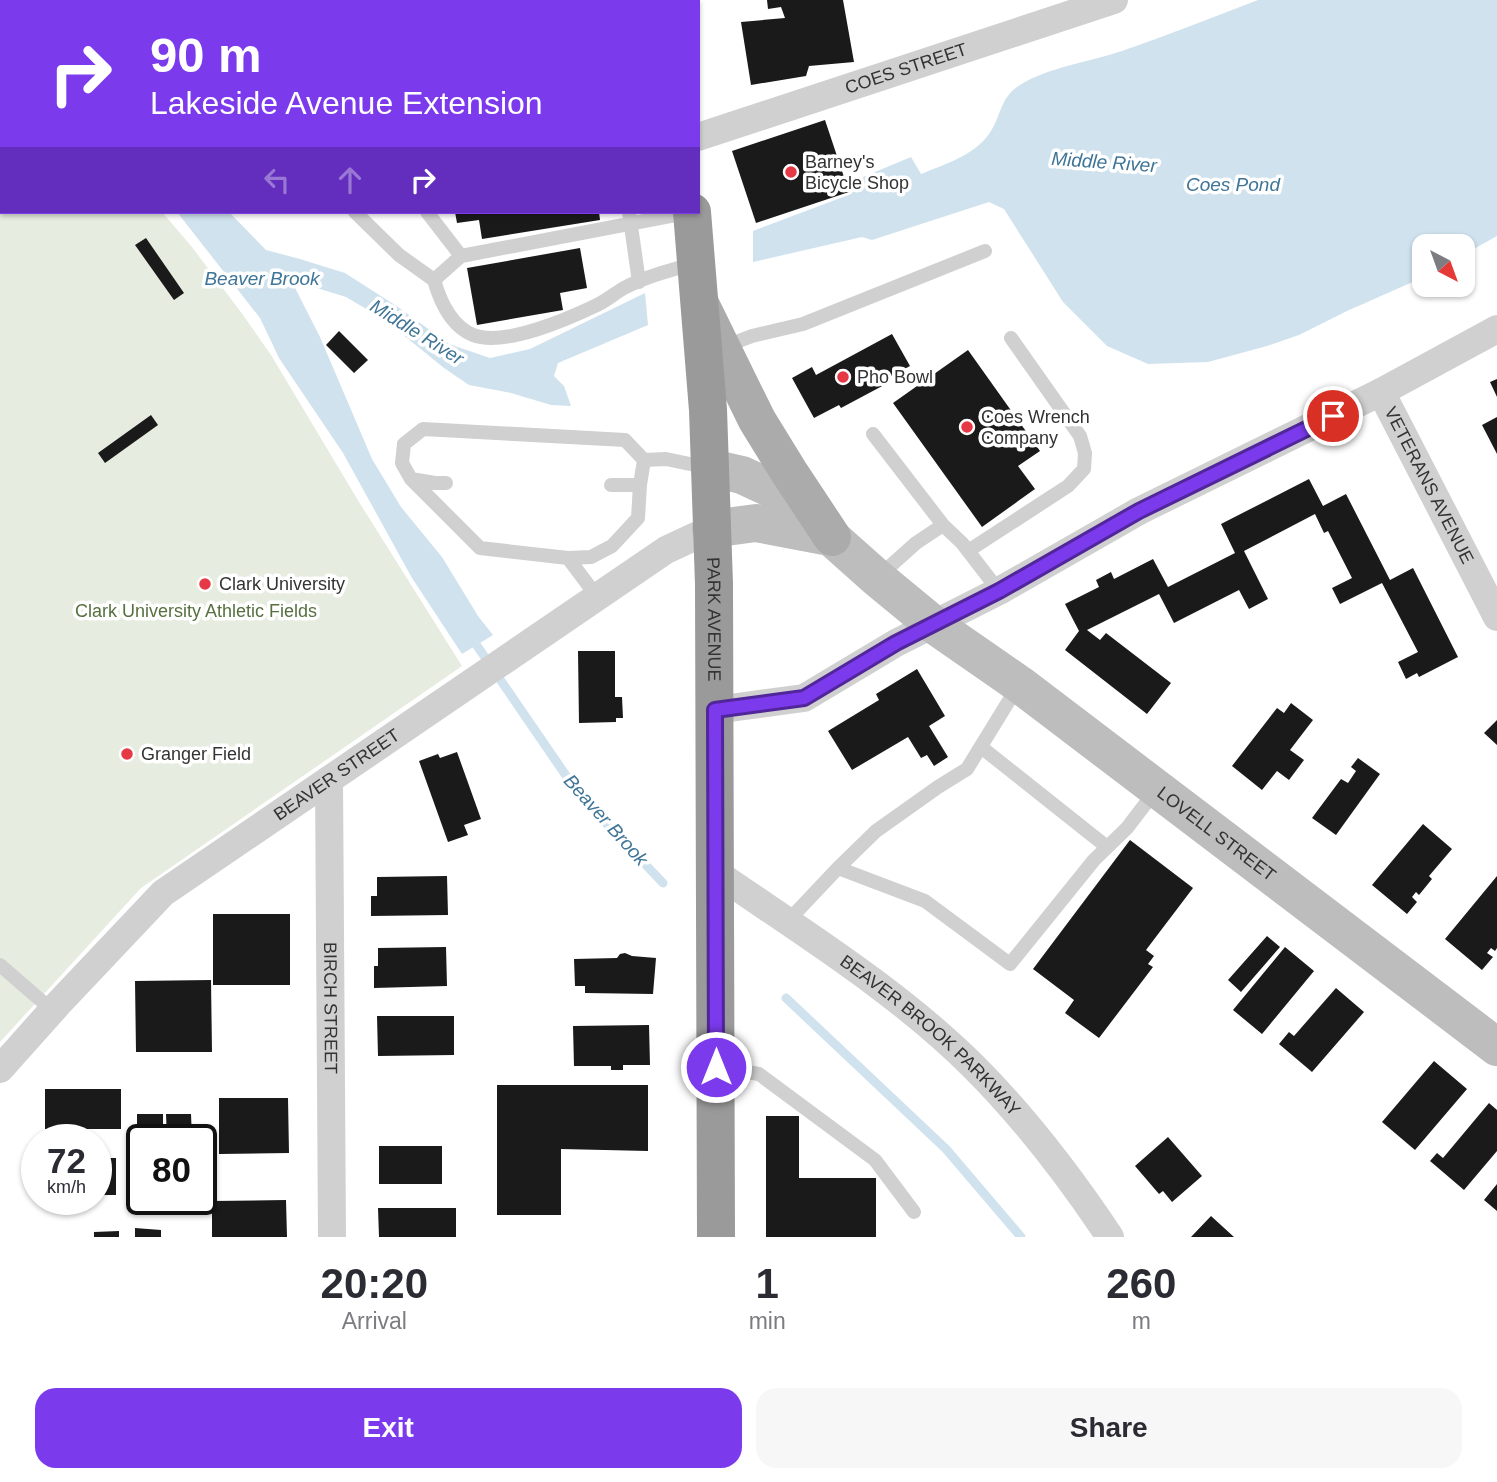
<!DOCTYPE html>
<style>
body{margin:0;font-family:Arial,sans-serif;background:#f7f7f7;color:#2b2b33;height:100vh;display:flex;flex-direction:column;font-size:26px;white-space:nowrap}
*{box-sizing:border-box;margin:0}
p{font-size:23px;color:#7c7c81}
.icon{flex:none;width:38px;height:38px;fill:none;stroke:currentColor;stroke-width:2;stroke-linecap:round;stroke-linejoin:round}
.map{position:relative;height:1237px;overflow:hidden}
.panel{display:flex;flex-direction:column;background:#fff;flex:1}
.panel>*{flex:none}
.top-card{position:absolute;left:0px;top:0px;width:700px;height:214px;box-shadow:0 2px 5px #0004;background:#7c3aed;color:#fff;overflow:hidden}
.needle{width:46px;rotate:139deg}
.controls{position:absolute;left:1412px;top:234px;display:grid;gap:14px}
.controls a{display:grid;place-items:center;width:63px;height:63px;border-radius:14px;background:#fff;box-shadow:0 2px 5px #0004;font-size:35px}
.speed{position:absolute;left:21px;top:1124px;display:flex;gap:14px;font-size:35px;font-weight:700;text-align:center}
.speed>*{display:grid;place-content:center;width:91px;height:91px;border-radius:50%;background:#fff;box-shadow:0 2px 5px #0004;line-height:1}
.speed small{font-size:18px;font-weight:400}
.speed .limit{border:4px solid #111;border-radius:10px;background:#fff;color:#111}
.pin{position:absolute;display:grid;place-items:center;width:60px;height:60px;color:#fff;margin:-30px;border:4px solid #fff;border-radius:50%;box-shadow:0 2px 7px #0007}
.me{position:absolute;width:77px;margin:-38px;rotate:0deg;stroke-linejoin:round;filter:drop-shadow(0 0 5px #0008)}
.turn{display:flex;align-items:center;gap:24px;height:147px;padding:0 35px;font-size:32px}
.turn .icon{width:91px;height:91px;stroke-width:2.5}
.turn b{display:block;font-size:49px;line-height:60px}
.lanes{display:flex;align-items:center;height:66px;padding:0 35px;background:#0003;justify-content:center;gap:35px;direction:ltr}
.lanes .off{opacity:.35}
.eta{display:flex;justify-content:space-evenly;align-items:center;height:119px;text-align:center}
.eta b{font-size:42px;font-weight:800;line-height:49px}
.action{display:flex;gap:14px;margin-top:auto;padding:14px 35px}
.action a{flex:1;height:80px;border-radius:21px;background:#7c3aed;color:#fff;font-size:28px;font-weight:800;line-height:80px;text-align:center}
.action a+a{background:#f7f7f7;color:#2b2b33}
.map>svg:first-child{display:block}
.green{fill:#e6ecdf}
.water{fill:#cfe2ee}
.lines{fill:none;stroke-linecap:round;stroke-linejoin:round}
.stream{stroke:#cfe2ee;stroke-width:9}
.building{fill:#1a1a1a}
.lane{stroke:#d0d0d0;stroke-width:14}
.street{stroke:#d0d0d0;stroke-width:28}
.secondary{stroke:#bdbdbd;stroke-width:38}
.primary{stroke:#ababab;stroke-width:38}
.highway{stroke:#9a9a9a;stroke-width:38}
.route-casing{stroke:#51269a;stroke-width:18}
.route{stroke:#7c3aed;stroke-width:12}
.poi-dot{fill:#e63946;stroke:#fff;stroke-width:2.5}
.labels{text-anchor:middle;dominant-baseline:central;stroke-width:7;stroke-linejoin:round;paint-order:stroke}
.street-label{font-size:18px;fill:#333;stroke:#fff}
.poi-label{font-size:18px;fill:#333;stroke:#fff;text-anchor:start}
.park-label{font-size:18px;fill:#56703f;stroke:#fff}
.water-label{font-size:19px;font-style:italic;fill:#3f7597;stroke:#fff}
</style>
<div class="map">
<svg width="1497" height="1237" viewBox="0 0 1497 1237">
<rect width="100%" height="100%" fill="#fff"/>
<!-- green -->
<path class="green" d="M0 24 2 26V212H162L192 247 243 315 271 355 359 502 462 666 141 888 0 1042Z"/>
<!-- water -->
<path class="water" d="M1258 0H1497V236L1463 255V247H1424V277L1347 311 1299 335 1267 346 1208 362 1148 364 1107 346 1063 302 1004 209 989 202 872 240 862 237 753 262V231L851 194 863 177 911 157 921 174C945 164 973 156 989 134 1002 116 999 98 1020 85 1046 68 1092 61 1122 51 1168 35 1213 17 1258 0Z
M177 212H229L266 250 300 259 345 273 398 307 449 344 490 358 530 349 645 293 648 325 558 363 554 376 564 386 571 406 551 405 511 393 469 385 444 368 385 320 346 297 291 280 320 337 372 459 401 507 442 557 478 616 493 635 462 654 412 578 343 453 279 358 260 318Z"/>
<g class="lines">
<!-- stream -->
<path class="stream" d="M471 637 580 796 663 883
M786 998 946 1149 1021 1237"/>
</g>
<!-- building -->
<path class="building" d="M767 0H843L854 62 809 66 806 76 751 85 741 22 785 18 781 7 768 9Z
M825 120 849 192 756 223 732 151Z
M455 212H599L600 220 482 239 479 220 457 223Z
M146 238 184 293 174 300 135 245Z
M580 248 587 288 560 293 563 310 477 325 467 268Z
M339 331 368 360 354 373 326 345Z
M892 334 910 366 884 380 886 384 841 408 839 405 814 418 792 378 812 367 816 375Z
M968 350 1040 451 1018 466 1035 489 982 527 893 403Z
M1497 379V397L1490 382Z
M151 415 158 425 105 463 98 453Z
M1497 417V454L1482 425Z
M1309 479 1323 506 1346 494 1390 580 1413 568 1458 657 1419 677 1417 673 1406 679 1398 662 1418 652 1382 583 1340 604 1332 588 1352 578 1328 531 1324 533 1315 514 1244 551 1268 599 1249 609 1239 590 1174 623 1159 594 1087 630 1100 640 1106 633 1171 683 1147 714 1065 650 1079 631 1065 604 1099 587 1096 580 1111 572 1114 579 1153 559 1168 587 1235 553 1221 524Z
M578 651H615V697H622L623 718H616V722L579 723Z
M917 669 945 716 929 726 948 757 934 766 927 755 921 758 908 737 852 770 828 731 879 700 876 694Z
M1291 703 1313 720 1290 750 1304 760 1289 780 1277 771 1262 790 1232 766 1277 708 1284 713Z
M1497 720V745L1484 733Z
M457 752 481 819 464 825 468 835 448 842 419 761 438 754 440 758Z
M1358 758 1380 774 1336 835 1312 818 1341 779 1348 783 1356 771 1351 767Z
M1423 824 1452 849 1429 876 1432 879 1419 895 1416 892 1412 897 1417 902 1407 914 1372 885Z
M1130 840 1193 888 1146 950 1154 956 1148 964 1153 967 1099 1038 1065 1013 1074 1000 1033 969Z
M447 876 448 915 371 916V896H377V877Z
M1497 876V948L1495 951 1491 948 1487 953 1493 957 1482 970 1445 939Z
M213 914H290V985H213Z
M1267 936 1280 947 1241 992 1228 980Z
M446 947 447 986 374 988V966H378V948Z
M1285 947 1314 971 1262 1034 1233 1010Z
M625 953 632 956 656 958 653 994 585 993V986H575L574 959 617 958 620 954Z
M211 980 212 1052H136L135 981Z
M1336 988 1364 1012 1312 1072 1279 1044 1289 1032 1294 1036Z
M377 1016H454V1055L378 1056Z
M649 1025 650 1065H623V1070H611V1066H574L573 1026Z
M1434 1061 1467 1089 1415 1150 1382 1122Z
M497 1085H648V1151L561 1149V1215H497Z
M45 1089H121V1129H45Z
M219 1098H288L289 1153 219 1154Z
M1489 1103 1497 1110V1151L1464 1190 1430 1161 1437 1153 1443 1158Z
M137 1114H163V1139H142V1149H137Z
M166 1114H191L192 1139H167Z
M766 1116H799V1178H876V1237H766Z
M1168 1137 1202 1176 1172 1202 1163 1191 1159 1194 1135 1166Z
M379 1146H442V1184H379Z
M96 1158H116V1195H96Z
M1497 1184V1211L1484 1200Z
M167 1199H193V1209H167Z
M286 1200 287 1237H212V1201Z
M378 1208H456V1237H379Z
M1211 1216 1234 1237H1191Z
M135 1228 161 1230V1237H135Z
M119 1231V1237H94V1232Z"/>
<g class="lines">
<!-- lane -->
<path class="lane" d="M522 0 523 2
M249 2 250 0
M355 212 399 255 434 280
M427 212 461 256
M629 212 639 282
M691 212 461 256 434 280C440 301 451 326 473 335 504 347 568 319 597 305 606 301 615 293 624 288 646 276 672 270 696 263
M723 347 752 336 803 324 985 251
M873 434 943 525
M644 460 625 440 423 429 404 444 402 463 411 479 480 548 568 558 591 557 612 546 638 518 640 485 644 460 666 459 709 468
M411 479 435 483H446
M611 485H640
M968 551 1068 486 1084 469 1085 453 1080 436 1011 338
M568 558 598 598
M878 577 916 543 943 525 962 543 999 591
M981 747 1107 847
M838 868 876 831 938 787 967 769 1018 686
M787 922 838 868 925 901 1010 964 1094 860 1127 828 1156 790
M0 965 52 1010
M717 1067 759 1074 875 1160 914 1212"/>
<!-- street -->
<g class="street">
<path id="s1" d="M698 137 1114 0"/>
<path id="s2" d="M1381 392 1497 617"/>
<path d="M715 710 804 698 896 643 999 591 1139 511 1381 392 1497 329"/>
<path id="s3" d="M329 780 332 1237"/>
<path id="s4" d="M715 872C802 932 899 992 974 1067 1025 1118 1070 1177 1110 1237"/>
<path id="s5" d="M0 1069 58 1004 163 893 666 550 711 529"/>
</g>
<!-- secondary -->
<g class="secondary">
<path id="s6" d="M711 468 742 475 770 488 795 505 877 578 934 625 1019 684 1497 1047"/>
<path d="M711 529 756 523 830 537"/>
</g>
<!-- primary -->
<path class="primary" d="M700 304 757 420 789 472 832 537"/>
<!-- highway -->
<g class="highway">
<path d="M664 0 665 2"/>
<path id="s7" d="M692 212 708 410 714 584 716 1237"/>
</g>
</g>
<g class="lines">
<!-- route casing -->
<g class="route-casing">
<path id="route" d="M716 1067 715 710 804 698 896 643 999 591 1139 511 1333 416"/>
</g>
<!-- route -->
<use href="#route" class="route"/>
</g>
<!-- markers -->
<g class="poi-dot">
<circle cx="791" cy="172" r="7"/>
<circle cx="843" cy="377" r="7"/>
<circle cx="967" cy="427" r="7"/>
<circle cx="205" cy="584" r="7"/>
<circle cx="127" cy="754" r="7"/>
</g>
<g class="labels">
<!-- street labels -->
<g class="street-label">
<text stroke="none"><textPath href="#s1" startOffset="219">COES STREET</textPath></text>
<text stroke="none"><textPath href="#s2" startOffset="105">VETERANS AVENUE</textPath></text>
<text stroke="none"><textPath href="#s7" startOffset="408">PARK AVENUE</textPath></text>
<text stroke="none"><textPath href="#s5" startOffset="450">BEAVER STREET</textPath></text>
<text stroke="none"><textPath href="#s6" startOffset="628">LOVELL STREET</textPath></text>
<text stroke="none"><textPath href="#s3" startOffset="228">BIRCH STREET</textPath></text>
<text stroke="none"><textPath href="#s4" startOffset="271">BEAVER BROOK PARKWAY</textPath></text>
</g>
<!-- poi labels -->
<g class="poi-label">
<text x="805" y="162">Barney's<tspan x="805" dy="21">Bicycle Shop</tspan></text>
<text x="857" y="377">Pho Bowl</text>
<text x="981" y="417">Coes Wrench<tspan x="981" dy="21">Company</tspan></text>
<text x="219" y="584">Clark University</text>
<text x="141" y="754">Granger Field</text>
</g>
<!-- park labels -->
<g class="park-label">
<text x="196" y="611">Clark University Athletic Fields</text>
</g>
<!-- water labels -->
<g class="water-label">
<text transform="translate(1104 162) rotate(4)">Middle River</text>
<text x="1233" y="184">Coes Pond</text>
<text x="262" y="278">Beaver Brook</text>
<text transform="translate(417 332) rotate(32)">Middle River</text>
<text transform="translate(606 820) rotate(48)">Beaver Brook</text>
</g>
</g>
</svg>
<div class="controls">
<a><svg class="needle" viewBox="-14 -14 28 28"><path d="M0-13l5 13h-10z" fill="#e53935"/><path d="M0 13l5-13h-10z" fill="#7c7c81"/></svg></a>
</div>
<div class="speed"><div>72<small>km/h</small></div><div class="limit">80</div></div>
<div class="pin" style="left:1333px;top:416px;background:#d93025"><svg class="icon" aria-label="arrive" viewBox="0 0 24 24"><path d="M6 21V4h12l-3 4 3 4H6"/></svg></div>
<svg class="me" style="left:716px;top:1067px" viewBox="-20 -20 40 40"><circle r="17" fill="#7c3aed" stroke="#fff" stroke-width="3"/><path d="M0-11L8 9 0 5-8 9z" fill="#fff"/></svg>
<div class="top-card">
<div class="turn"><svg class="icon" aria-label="right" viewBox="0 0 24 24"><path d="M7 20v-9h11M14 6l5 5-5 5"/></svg><div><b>90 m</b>Lakeside Avenue Extension</div></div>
<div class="lanes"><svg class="icon off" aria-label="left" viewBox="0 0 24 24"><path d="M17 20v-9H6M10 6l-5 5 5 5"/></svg><svg class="icon off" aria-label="ahead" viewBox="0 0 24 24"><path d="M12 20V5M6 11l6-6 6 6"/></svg><svg class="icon" aria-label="right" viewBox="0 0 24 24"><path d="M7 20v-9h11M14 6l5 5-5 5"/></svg></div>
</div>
</div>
<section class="panel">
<div class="eta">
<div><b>20:20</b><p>Arrival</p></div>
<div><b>1</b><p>min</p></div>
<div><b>260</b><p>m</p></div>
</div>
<div class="action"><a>Exit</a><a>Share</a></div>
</section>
